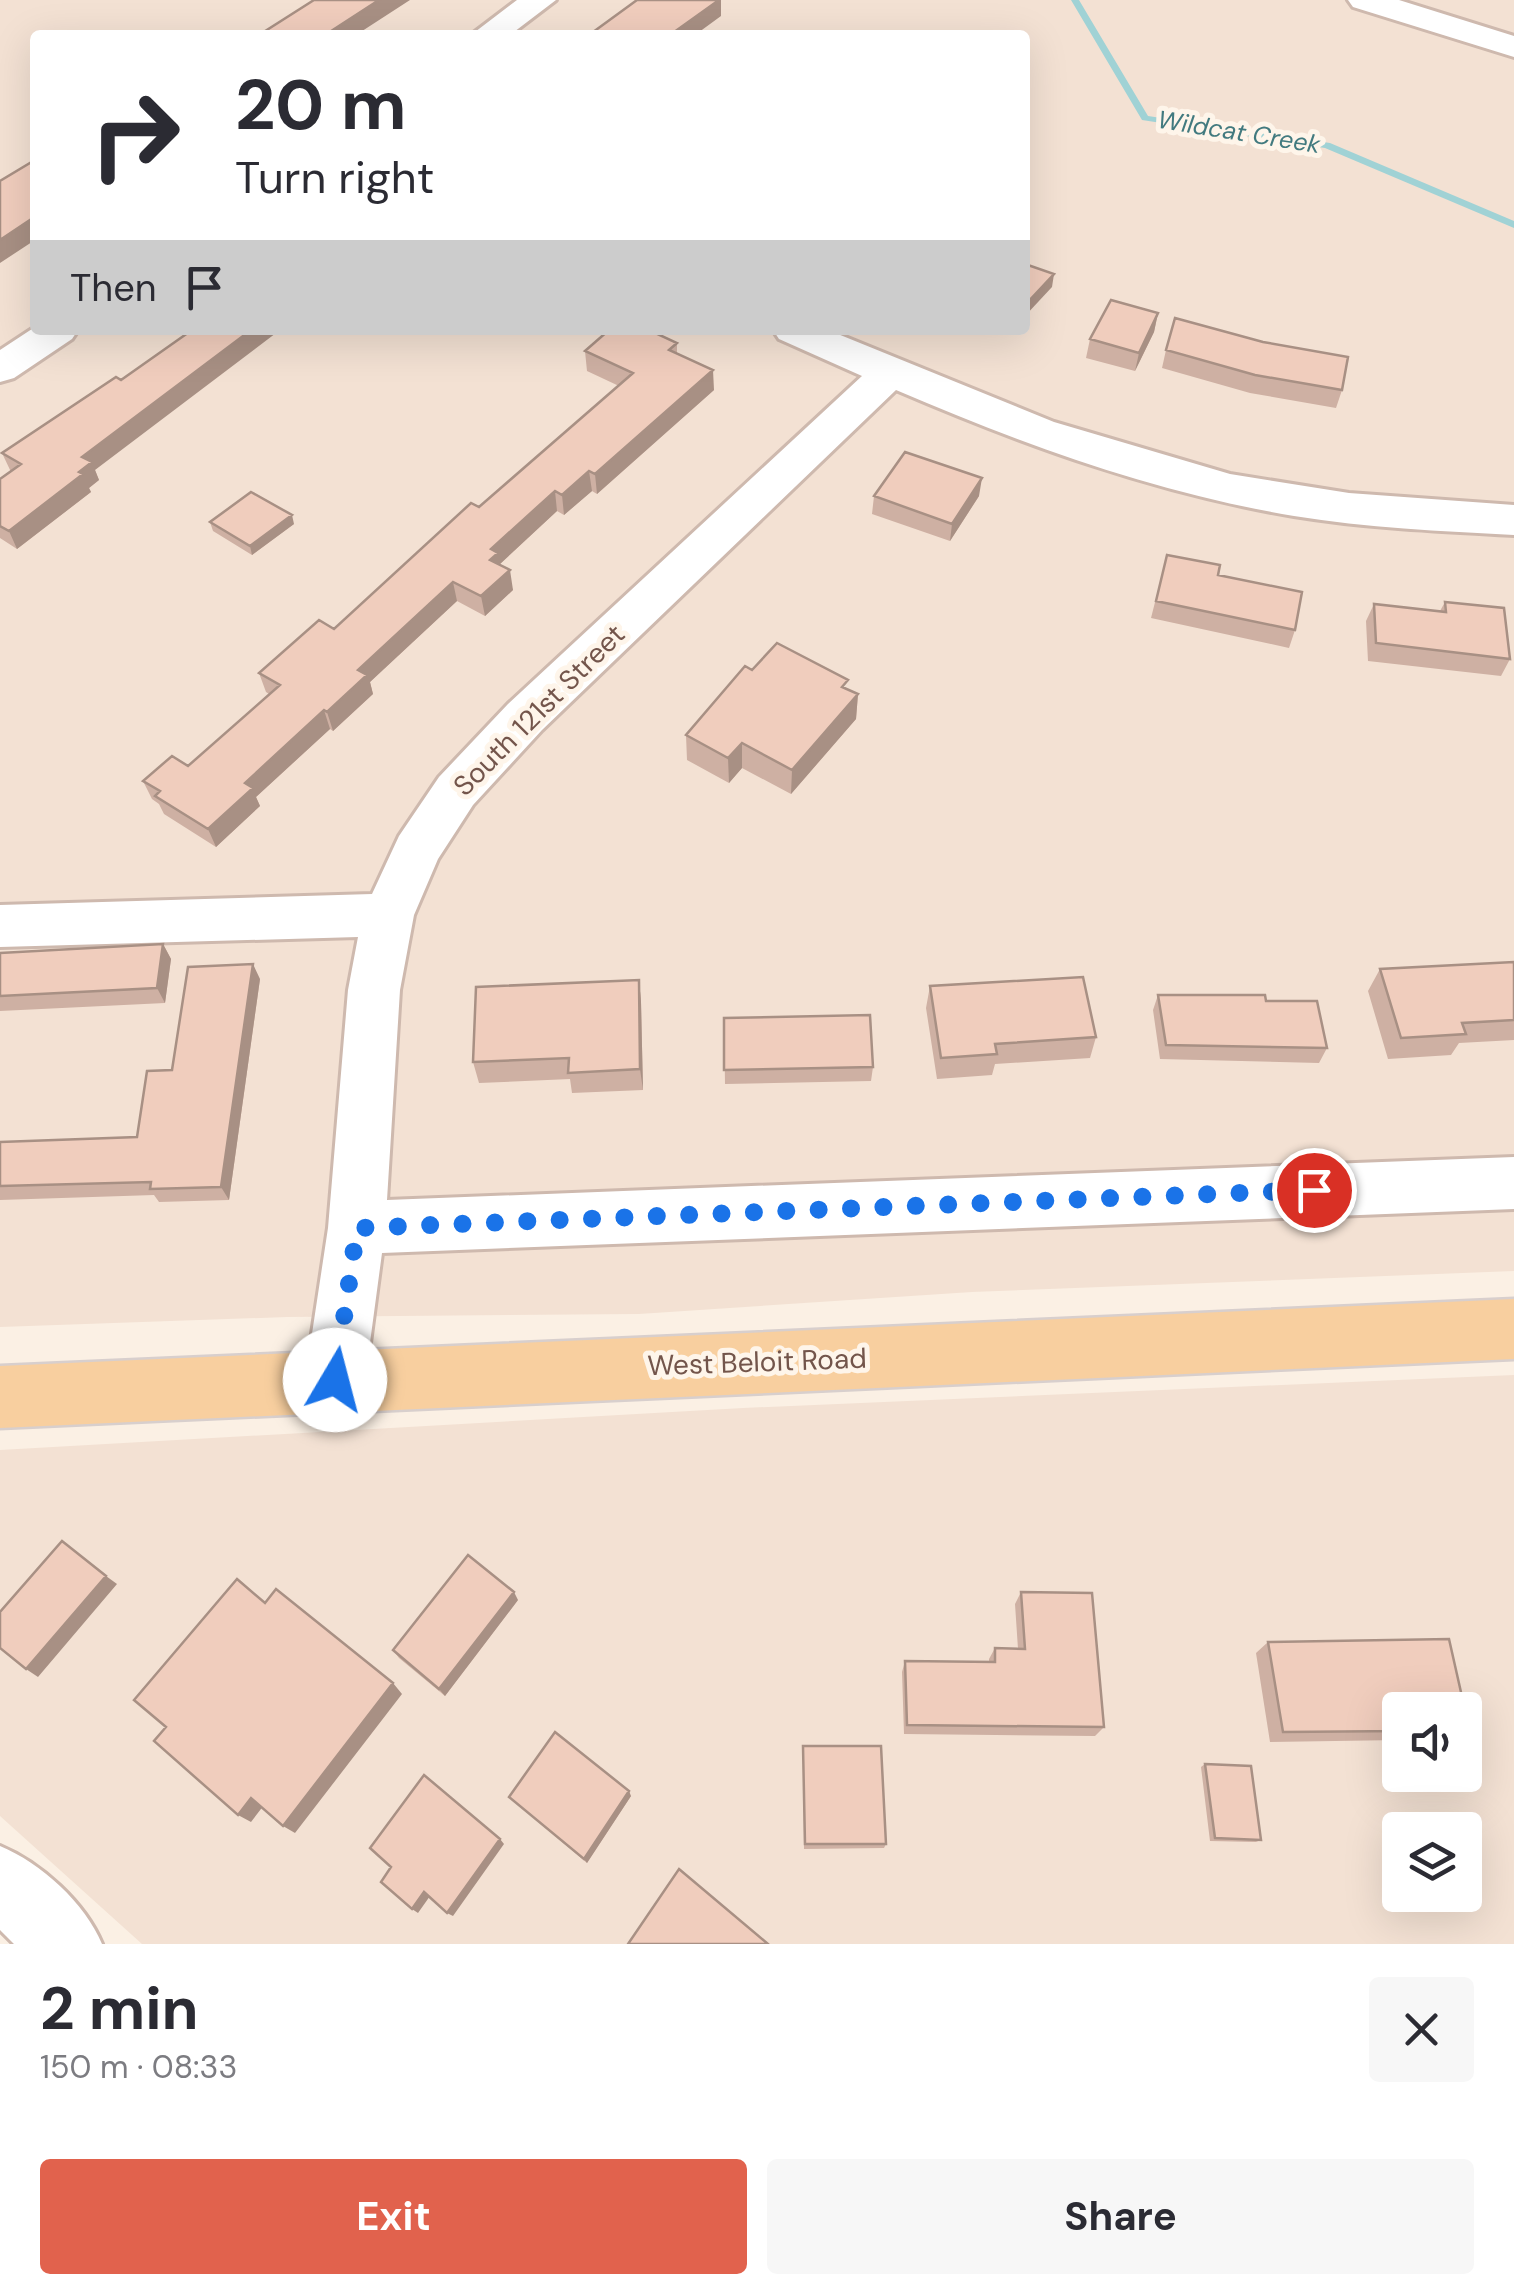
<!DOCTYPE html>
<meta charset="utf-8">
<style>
body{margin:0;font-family:"DM Sans",sans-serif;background:#f7f7f7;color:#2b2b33;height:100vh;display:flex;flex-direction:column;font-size:38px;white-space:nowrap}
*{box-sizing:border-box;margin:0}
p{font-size:32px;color:#7c7c81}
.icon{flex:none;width:55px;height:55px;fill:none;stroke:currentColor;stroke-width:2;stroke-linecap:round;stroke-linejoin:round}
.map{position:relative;height:1944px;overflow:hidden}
.side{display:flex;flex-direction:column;background:#fff;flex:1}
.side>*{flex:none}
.banner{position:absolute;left:30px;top:30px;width:1000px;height:305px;border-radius:10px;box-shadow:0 10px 40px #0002;background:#fff;color:#2b2b33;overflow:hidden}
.fabs{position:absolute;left:1382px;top:1692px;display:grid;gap:20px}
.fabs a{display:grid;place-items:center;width:100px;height:100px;border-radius:10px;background:#fff;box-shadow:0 10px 40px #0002;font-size:50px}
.pin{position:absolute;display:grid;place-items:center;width:85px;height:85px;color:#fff;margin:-42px;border:5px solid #fff;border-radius:50%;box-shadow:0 2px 10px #0007}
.me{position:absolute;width:110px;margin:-55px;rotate:8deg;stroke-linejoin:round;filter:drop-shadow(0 0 8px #0008)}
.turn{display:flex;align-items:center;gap:35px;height:210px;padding:0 40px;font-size:45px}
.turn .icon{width:130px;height:130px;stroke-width:2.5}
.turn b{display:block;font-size:70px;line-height:85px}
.then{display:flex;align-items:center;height:95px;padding:0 40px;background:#0003;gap:20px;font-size:38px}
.round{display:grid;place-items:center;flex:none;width:105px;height:105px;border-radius:10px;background:#f7f7f7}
.headline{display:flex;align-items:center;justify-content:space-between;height:170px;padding:0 40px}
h1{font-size:60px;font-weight:700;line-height:75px}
.primary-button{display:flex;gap:20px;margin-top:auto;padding:20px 40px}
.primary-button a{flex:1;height:115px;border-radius:10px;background:#e1624d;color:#fff;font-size:40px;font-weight:700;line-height:115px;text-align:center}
.primary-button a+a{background:#f7f7f7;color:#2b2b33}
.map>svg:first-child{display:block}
.residential{fill:#f3e1d3;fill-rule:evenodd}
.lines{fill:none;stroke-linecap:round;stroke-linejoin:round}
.stream{fill:#a0d2d5;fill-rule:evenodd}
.minor-casing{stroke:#ceb9ae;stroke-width:6}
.major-casing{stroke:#d8cfcd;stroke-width:5}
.minor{fill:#fff;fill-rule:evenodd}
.major{fill:#f8cf9f;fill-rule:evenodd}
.wall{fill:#ceb0a3}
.shaded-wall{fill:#a89084}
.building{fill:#f0cdbd;stroke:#a89084;stroke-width:2.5}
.route{stroke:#1a73e8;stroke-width:18;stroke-dasharray:0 32.4}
.labels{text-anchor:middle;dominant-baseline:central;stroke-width:10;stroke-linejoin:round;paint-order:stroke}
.far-water-label{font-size:25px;font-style:italic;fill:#427a7f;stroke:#fef5ea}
.street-label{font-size:28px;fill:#73554b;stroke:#fef5ea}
</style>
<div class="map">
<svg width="1514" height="1944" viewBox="0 0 1514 1944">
<rect width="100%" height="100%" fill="#fbf0e4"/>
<!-- residential -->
<path class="residential" d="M0 0H1514V1271L972 1292 639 1314 287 1317 0 1327ZM35 35H1025V330H35Z
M1514 1375V1944H142L0 1816V1450L743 1408ZM1400 1710H1465V1775H1400ZM1400 1830H1465V1895H1400Z"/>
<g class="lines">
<!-- stream -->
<path class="stream" d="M1071 0H1079L1148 116 1330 143 1514 221V228L1325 148 1142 120Z"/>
<!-- minor casing -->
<g class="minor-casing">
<path id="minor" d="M517 0H556L510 35H471Z
M1348 0H1399L1514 36V57L1353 7Z
M35 327V330H78L72 339 14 378 0 382V350Z
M773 330H828L1054 422 1230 474 1349 493 1514 505V535C1441 531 1367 528 1294 516 1156 493 1024 445 896 390L542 730 473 805 438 859 414 915 400 990 387 1200 1514 1157V1209L382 1253 365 1380 356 1401 335 1409 314 1401 305 1380 328 1228 348 990 358 937 0 947V905L372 894 399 836 439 777 508 704 862 376 779 339Z
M0 1846C41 1863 85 1903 102 1944H14L0 1930Z"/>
</g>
<!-- major casing -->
<g class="major-casing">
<path id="major" d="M1514 1299V1359L0 1428V1366Z"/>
</g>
<!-- minor -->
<use href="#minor" class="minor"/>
<!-- major -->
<use href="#major" class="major"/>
</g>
<!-- wall -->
<path class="wall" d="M1158 313 1154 332 1135 371 1086 358 1090 339Z
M677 343V354L714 390 597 494 592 491 564 515 557 511 500 564 513 590 485 616 457 601 370 682 373 694 333 731 330 729 256 797 260 806 216 847 164 814 159 804 152 799 143 781 188 766 269 694 266 692 259 673 334 629 479 507 619 386 587 371 585 351Z
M1166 350 1342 390 1336 408 1250 393 1162 368Z
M2 453 95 470 99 480 89 488 91 492 17 549 0 538V479L11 472Z
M874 496H979L950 541 872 514Z
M210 522 294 524 252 555 213 531Z
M1167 555 1295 630 1289 648 1151 618Z
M1445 602 1510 659 1501 676 1368 661 1366 621 1374 604 1440 611Z
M752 670 848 690 858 694 856 719 791 794 742 768 729 783 687 760 686 735Z
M163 944 171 959 165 1003 0 1011V953Z
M1514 962V1040L1459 1043 1451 1055 1388 1059 1368 991 1380 969Z
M260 979 229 1200 159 1202 154 1195 0 1200V1142L137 1137 172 1070Z
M639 980 641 1002 643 1090 572 1093 570 1079 479 1083 473 1062Z
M930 986 1096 1037 1090 1058 995 1064 992 1075 937 1079 926 1008Z
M1158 995 1266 1001 1327 1048 1319 1063 1160 1059 1153 1010Z
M724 1018 873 1067 871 1081 725 1084Z
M1021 1592 1104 1727 1095 1736 904 1734 902 1672 905 1661 989 1662V1659L995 1648 1018 1649 1015 1604Z
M518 1600 445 1696 399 1658 393 1650Z
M1268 1642 1400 1710V1740L1270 1742 1256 1653Z
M803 1746 886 1844 884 1848 804 1849Z
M1205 1764 1261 1840 1256 1842 1210 1841 1201 1767Z
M631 1796 587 1863 509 1797Z"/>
<!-- shaded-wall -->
<path class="shaded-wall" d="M379 0H410L356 35H325Z
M705 0H721V16L695 35H670Z
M33 218 35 223V240L0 263V240Z
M1054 274 1052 287 1025 316V305Z
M1158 313 1154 332 1135 371 1139 353Z
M251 330H280L95 470 99 480 89 488 91 492 17 549 9 531 79 472 82 457Z
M713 370 714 390 597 494 595 474Z
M589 471 592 491 564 515 562 495Z
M982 478 979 496 950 541 952 524Z
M555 491 557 511 500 564 502 572 490 560 491 549Z
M292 515 294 524 252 555 250 546Z
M510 570 513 590 485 616 481 596Z
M453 582 457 601 370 682 373 694 333 731 327 712 358 670Z
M858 694 856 719 791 794 792 770Z
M324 710 330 729 256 797 260 806 216 847 208 829 245 783Z
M742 743V768L729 783 728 758Z
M163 944 171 959 165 1003 157 988Z
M253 964 260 979 229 1200 221 1187Z
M639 980 641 1002 643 1090 640 1069Z
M106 1576 117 1584 38 1677 26 1669Z
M514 1592 518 1600 445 1696 439 1689Z
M393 1683 402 1694 295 1833 283 1826Z
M629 1791 631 1796 587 1863 584 1859Z
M251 1798 264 1805 251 1822 238 1815Z
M500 1839 504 1844 453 1916 447 1913Z
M424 1892 430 1896 418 1913 412 1909Z"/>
<!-- building -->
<path class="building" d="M314 0H379L325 35H259Z
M637 0H719L670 35H589Z
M35 160V219L33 218 0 240V181Z
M1025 264 1054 274 1025 305Z
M1111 300 1158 313 1139 353 1090 339Z
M1175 318 1263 342 1348 357 1342 390 1255 375 1166 350Z
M192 330H251L82 457 92 462 79 472 83 474 9 531 0 526V479L21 464 2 453 116 377 121 380Z
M609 330H649L677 343 669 350 713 370 595 474 589 471 562 495 555 491 491 549 498 553 490 560 510 570 481 596 453 582 358 670 367 675 327 712 324 710 245 783 253 788 208 829 155 796 160 791 143 781 172 756 188 766 280 685 259 673 319 620 334 629 471 503 479 507 633 373 585 351Z
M905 452 982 478 952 524 874 496Z
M251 492 292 515 250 546 210 522Z
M1167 555 1220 565 1218 575 1302 592 1295 630 1156 601Z
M1445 602 1504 608 1510 659 1376 643 1374 604 1446 612Z
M777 643 848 680 842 687 858 694 792 770 742 743 728 758 686 735 745 666 752 670Z
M163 944 157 988 0 996V953Z
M1514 962V1020L1462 1023 1466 1034 1401 1038 1380 969Z
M253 964 221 1187 150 1189 151 1182 0 1186V1142L137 1137 147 1071 172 1070 188 967Z
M1083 977 1096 1037 995 1044 997 1054 941 1058 930 986Z
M639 980 640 1069 568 1073 569 1058 473 1062 476 987Z
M1158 995H1265L1266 1001H1317L1327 1048 1166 1045Z
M870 1015 873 1067 724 1070V1018Z
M62 1541 106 1576 26 1669 0 1648V1612Z
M468 1555 514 1592 439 1689 393 1650Z
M237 1579 265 1603 276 1589 393 1683 283 1826 251 1798 238 1815 154 1741 166 1727 134 1700Z
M1021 1592 1092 1593 1104 1727 907 1725 905 1661 995 1662V1648L1025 1649Z
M1449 1639 1465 1710H1400V1731L1283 1732 1268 1642Z
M1465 1712 1469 1730H1465Z
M555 1732 629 1791 584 1859 509 1797Z
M803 1746H881L886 1844H805Z
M1205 1764 1251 1766 1261 1840 1215 1838Z
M424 1775 500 1839 447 1913 424 1892 412 1909 381 1882 391 1867 370 1848Z
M679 1869 768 1944H628Z"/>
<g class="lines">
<!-- route -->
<path class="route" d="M335 1380 357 1228 1314 1190"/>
</g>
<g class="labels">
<!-- far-water labels -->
<g class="far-water-label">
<text transform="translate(1239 132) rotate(9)">Wildcat Creek</text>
</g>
<!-- street labels -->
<g class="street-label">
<text transform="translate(539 710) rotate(-45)">South 121st Street</text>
<text transform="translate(757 1362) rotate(-2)">West Beloit Road</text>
</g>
</g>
</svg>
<div class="fabs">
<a><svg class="icon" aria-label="sound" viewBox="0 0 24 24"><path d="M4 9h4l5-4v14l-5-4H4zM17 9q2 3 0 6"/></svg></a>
<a><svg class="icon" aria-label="layers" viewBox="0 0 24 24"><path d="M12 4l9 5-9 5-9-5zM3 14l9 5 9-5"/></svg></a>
</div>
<div class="pin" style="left:1314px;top:1190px;background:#d93025"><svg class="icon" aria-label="arrive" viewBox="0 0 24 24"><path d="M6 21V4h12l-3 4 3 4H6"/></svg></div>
<svg class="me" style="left:335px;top:1380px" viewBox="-20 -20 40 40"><circle r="19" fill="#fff"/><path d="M0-13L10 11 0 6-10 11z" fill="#1a73e8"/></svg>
<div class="banner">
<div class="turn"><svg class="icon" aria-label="right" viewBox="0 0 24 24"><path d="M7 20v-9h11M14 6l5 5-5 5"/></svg><div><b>20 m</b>Turn right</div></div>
<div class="then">Then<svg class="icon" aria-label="arrive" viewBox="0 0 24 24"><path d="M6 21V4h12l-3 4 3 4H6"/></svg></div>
</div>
</div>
<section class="side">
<div class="headline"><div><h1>2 min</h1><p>150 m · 08:33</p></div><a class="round"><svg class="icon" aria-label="close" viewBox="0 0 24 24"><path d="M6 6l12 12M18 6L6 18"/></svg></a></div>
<div class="primary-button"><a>Exit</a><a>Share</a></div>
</section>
